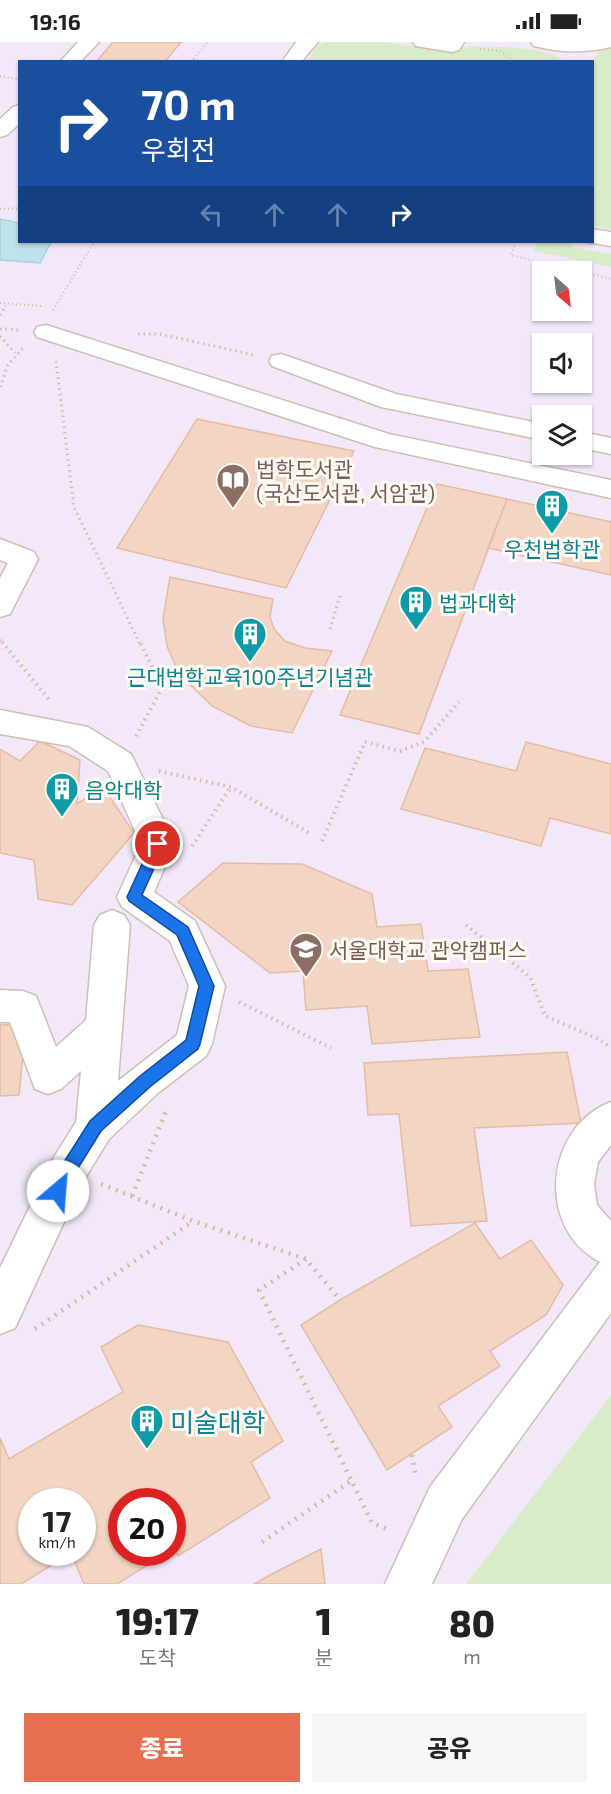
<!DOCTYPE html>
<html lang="ko">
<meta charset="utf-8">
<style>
body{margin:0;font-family:"Exo 2","Noto Sans KR",sans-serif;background:#f6f6f6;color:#222;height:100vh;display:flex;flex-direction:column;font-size:22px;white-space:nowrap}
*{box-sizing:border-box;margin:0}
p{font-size:20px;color:#767676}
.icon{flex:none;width:33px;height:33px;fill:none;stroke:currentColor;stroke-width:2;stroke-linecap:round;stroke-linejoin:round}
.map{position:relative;height:1542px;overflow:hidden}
.panel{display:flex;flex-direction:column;background:#fff;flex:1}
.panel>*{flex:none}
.guide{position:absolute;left:18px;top:18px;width:576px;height:183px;border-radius:0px;box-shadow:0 2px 4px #0004;background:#1a4fa0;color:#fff;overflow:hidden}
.needle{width:39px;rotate:152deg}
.tools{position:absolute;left:532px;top:219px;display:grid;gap:12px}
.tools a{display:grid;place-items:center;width:60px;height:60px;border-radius:0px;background:#fff;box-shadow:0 2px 4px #0004;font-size:30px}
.speed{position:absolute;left:18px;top:1446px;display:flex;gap:12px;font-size:30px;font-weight:700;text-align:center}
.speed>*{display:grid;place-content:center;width:78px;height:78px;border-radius:50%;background:#fff;box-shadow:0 2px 4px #0004;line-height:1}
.speed small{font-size:15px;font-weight:400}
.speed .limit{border:9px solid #d22;background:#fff;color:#111}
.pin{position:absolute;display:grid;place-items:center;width:51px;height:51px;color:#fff;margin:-26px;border:3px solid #fff;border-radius:50%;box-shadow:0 2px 6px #0007}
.me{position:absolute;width:66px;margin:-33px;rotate:27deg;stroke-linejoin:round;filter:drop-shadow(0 0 4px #0008)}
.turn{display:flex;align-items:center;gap:21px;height:126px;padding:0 24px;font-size:27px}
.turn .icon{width:78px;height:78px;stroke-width:2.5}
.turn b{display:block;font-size:42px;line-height:51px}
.lanes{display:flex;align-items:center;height:57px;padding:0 24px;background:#0003;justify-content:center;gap:30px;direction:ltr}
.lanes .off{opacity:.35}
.eta{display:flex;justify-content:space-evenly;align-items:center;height:102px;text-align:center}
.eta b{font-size:36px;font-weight:800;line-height:42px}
.primary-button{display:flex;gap:12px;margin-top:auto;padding:12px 24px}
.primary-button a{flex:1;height:69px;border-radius:0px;background:#e76f51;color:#fff;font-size:24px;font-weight:800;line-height:69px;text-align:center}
.primary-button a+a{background:#f6f6f6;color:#222}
.status{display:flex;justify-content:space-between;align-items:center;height:42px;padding:0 30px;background:#fff;direction:ltr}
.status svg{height:16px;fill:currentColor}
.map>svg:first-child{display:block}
.education{fill:#f3e8fa;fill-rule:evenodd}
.green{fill:#d8ecc9}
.water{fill:#bfe3e8;stroke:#a5d3da;stroke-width:1.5}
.building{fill:#f3d5c3;stroke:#e6bba3;stroke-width:1.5;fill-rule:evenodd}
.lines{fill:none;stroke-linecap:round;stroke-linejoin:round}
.minor-casing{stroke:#d1beb0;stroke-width:3}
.path-far3{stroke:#d9b8a5;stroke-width:2;stroke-dasharray:1 3;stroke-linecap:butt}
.path-far2{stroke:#d9b8a5;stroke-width:3;stroke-dasharray:1.5 4;stroke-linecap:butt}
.path-far1{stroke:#d9b8a5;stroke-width:4;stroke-dasharray:1.5 4.5;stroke-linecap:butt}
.path{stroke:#d9b8a5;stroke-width:4.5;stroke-dasharray:2 6;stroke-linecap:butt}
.minor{fill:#fff;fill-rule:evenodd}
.route{fill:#1a73e8;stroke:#114b97;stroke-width:1.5}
.labels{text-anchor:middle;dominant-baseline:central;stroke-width:6;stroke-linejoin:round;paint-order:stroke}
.education-label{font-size:21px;fill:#785e54;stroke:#fffaf3;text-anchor:start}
.culture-label{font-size:21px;fill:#0d838f;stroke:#fffaf3}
.near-culture-label{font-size:26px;fill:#0d838f;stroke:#fffaf3;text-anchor:start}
</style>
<div class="status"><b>19:16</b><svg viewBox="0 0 49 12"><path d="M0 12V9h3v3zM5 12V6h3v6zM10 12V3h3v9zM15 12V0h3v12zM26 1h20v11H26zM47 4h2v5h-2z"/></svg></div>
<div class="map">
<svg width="611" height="1542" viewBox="0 0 611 1542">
<rect width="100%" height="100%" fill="#fdf6ec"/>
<!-- education -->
<path class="education" d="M0 0H611V1542H0ZM20 20H592V200H20ZM543 230H582V268H543ZM543 302H582V340H543ZM543 374H582V412H543ZM32 1460H82V1510H32ZM122 1460H172V1510H122Z"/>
<!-- green -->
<path class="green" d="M325 0C343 0 362 0 380 0 397 1 413 5 430 5 465 5 539 0 565 19L307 20 317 4Z
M611 4V187L593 184 592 20 599 9Z
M537 200 573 201 572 205 611 212V225L534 209Z
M611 1353V1542H466Z"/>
<!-- water -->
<path class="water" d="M0 177 19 181 20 200H51L40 221 0 218Z"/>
<!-- building -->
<path class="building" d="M113 0H181L165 20H96Z
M197 377 354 409 286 546 117 506Z
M437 442 507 457 419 692 340 673Z
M507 457 611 480V533L488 506Z
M170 535 273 557 270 575 274 587 285 599 305 606 332 609 292 691 251 684 212 664 179 632 167 604 163 577Z
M40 699 80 718 77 762 103 745 134 791 72 863 38 857 34 818 0 811V707L20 719Z
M526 700 611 722V792L550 776 541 804 401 767 425 706 516 729Z
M223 821 302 822 372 852 377 885 421 882 428 929 468 927 480 995 372 1002 367 964 306 968 303 929 270 931 178 860Z
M26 982 19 1053 0 1054V983Z
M567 1010 581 1081 474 1086 487 1179 411 1184 399 1072 368 1073 364 1021Z
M475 1181 500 1217 531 1198 563 1243 546 1273 490 1309 500 1324 438 1364 452 1385 387 1428 301 1283 340 1258Z
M138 1283 228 1300 283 1399 251 1420 270 1456 178 1514 172 1502V1460H122V1510H150L154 1519 117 1542H84L71 1511 21 1542H0V1396L9 1417 123 1350 101 1305ZM32 1460H82V1510H32Z
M321 1507 325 1542H254L270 1533Z"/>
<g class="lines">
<!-- minor casing -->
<g class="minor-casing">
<path id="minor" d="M78 0H99L80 20H60Z
M296 0H318L301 20H282Z
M413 0H464L459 8 452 10 416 4Z
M531 0H611V5C585 11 560 11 534 4Z
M20 63V81L7 93 0 95V77L13 65Z
M592 187 611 190V204L587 200H592Z
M46 283 389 392 611 438V456L375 405 37 295 34 290 37 285Z
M281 312 396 352 543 382V398L381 365 272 324 269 319 272 314Z
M582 390 611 396V412L582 406Z
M0 497 34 510 38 517 10 572 0 575V536L8 521 0 518Z
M0 668 88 685 131 712 175 802 154 850 195 879 225 944 212 1002 206 1014 158 1051 109 1097 82 1141 15 1286 0 1292V1226L54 1115 76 1080 81 1029 61 1047 48 1052 35 1047 10 980H0V948L23 949 36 954 56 1005 86 978 94 883 100 873 112 868 124 873 130 883 118 1039 177 993 189 944 170 899 122 865 117 855 141 802 108 729 69 704 0 692Z
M611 1060V1103L598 1120 594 1142 597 1163 611 1179V1271L462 1477 432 1542H385L430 1445 600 1220C535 1186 545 1085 611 1060Z"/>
</g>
<!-- path-far3 -->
<path class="path-far3" d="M480 7 500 9 515 20
M193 17 209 20
M191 20 208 0
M0 34 20 38
M0 167 20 166
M516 200 511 213 578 230
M582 230 611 237
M0 261 41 264
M3 268 6 262
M53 268 94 200"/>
<!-- path-far2 -->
<path class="path-far2" d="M0 273 4 266
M0 287 19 288
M138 292H160L254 313
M0 294 15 311
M56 319 74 465 140 602
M0 345 8 323 24 305
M330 587 340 554
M0 598 3 602"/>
<!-- path-far1 -->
<path class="path-far1" d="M2 600 51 660
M136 694 162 646 140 600
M159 729 231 745 311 792
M322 799 365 700 400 709 424 700 459 660
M192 804 231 745
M466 883 530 935 545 974 599 997 611 1006
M239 960 331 1006"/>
<!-- path -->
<path class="path" d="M101 1142 193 1179 306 1217 340 1258
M132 1154 166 1069
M306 1217 259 1248 372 1481 390 1488
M35 1287 192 1180
M412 1413 416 1436
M262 1500 351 1439"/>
<!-- minor -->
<use href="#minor" class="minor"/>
</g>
<!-- route -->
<path class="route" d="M158 796 165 802 142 853 188 885 214 944 200 1002 198 1007 151 1044 101 1089 73 1134 64 1154 58 1156 52 1154 50 1149 62 1123 90 1079 140 1034 186 998 199 944 177 893 129 859 127 855 153 798Z"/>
<!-- icons -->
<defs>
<g id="library-pin" transform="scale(1.725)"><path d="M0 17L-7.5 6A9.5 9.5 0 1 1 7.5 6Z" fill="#8d6e63" stroke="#fffaf3"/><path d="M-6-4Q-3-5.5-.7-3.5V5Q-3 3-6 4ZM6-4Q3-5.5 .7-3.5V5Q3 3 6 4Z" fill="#fff"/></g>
<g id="building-pin" transform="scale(1.725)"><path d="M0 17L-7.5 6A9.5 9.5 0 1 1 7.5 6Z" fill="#0f9aa8" stroke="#fffaf3"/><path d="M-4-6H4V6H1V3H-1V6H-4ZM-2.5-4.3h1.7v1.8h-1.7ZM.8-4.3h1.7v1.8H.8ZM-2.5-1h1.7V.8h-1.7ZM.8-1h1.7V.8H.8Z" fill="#fff"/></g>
<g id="university-pin" transform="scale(1.725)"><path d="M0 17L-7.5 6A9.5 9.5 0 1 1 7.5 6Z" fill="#8d6e63" stroke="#fffaf3"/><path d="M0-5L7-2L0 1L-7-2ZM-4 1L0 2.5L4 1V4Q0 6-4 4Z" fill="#fff"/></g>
</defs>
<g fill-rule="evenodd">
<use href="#library-pin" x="233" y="438"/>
<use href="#building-pin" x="552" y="464"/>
<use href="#building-pin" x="416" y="560"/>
<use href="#building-pin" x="250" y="592"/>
<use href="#building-pin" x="62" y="747"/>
<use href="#university-pin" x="306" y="907"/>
<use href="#building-pin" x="147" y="1379"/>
</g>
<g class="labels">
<!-- education labels -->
<g class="education-label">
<text x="256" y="426">법학도서관<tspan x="256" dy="24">(국산도서관, 서암관)</tspan></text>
<text x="329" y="907">서울대학교 관악캠퍼스</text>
</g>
<!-- culture labels -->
<g class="culture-label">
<text x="552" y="506">우천법학관</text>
<text x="439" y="560" text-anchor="start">법과대학</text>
<text x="250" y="634">근대법학교육100주년기념관</text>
<text x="85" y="747" text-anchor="start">음악대학</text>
</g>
<!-- near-culture labels -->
<g class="near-culture-label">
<text x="170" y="1379">미술대학</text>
</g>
</g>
</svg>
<div class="tools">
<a><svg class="needle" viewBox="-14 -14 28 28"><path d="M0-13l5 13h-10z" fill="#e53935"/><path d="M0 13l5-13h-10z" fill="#767676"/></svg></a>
<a><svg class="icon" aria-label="sound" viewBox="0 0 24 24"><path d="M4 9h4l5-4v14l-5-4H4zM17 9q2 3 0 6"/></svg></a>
<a><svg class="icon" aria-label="layers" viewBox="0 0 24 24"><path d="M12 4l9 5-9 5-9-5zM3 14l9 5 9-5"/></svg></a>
</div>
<div class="speed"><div>17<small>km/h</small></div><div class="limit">20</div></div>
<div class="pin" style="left:158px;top:802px;background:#d93025"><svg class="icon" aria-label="arrive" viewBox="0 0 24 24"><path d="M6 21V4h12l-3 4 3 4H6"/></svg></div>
<svg class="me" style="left:58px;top:1149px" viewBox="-20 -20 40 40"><circle r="19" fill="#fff"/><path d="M0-13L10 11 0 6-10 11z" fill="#1a73e8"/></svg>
<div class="guide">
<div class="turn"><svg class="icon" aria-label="right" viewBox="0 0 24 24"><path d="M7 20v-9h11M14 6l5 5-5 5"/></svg><div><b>70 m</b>우회전</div></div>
<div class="lanes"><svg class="icon off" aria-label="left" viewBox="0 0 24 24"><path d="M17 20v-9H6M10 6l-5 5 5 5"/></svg><svg class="icon off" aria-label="ahead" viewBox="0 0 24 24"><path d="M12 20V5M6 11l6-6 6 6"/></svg><svg class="icon off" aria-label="ahead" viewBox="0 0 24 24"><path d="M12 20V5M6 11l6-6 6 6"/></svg><svg class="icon" aria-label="right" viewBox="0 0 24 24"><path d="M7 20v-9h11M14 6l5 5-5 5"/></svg></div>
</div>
</div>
<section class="panel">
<div class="eta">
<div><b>19:17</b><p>도착</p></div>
<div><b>1</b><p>분</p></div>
<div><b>80</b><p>m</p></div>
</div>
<div class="primary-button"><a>종료</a><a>공유</a></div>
</section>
